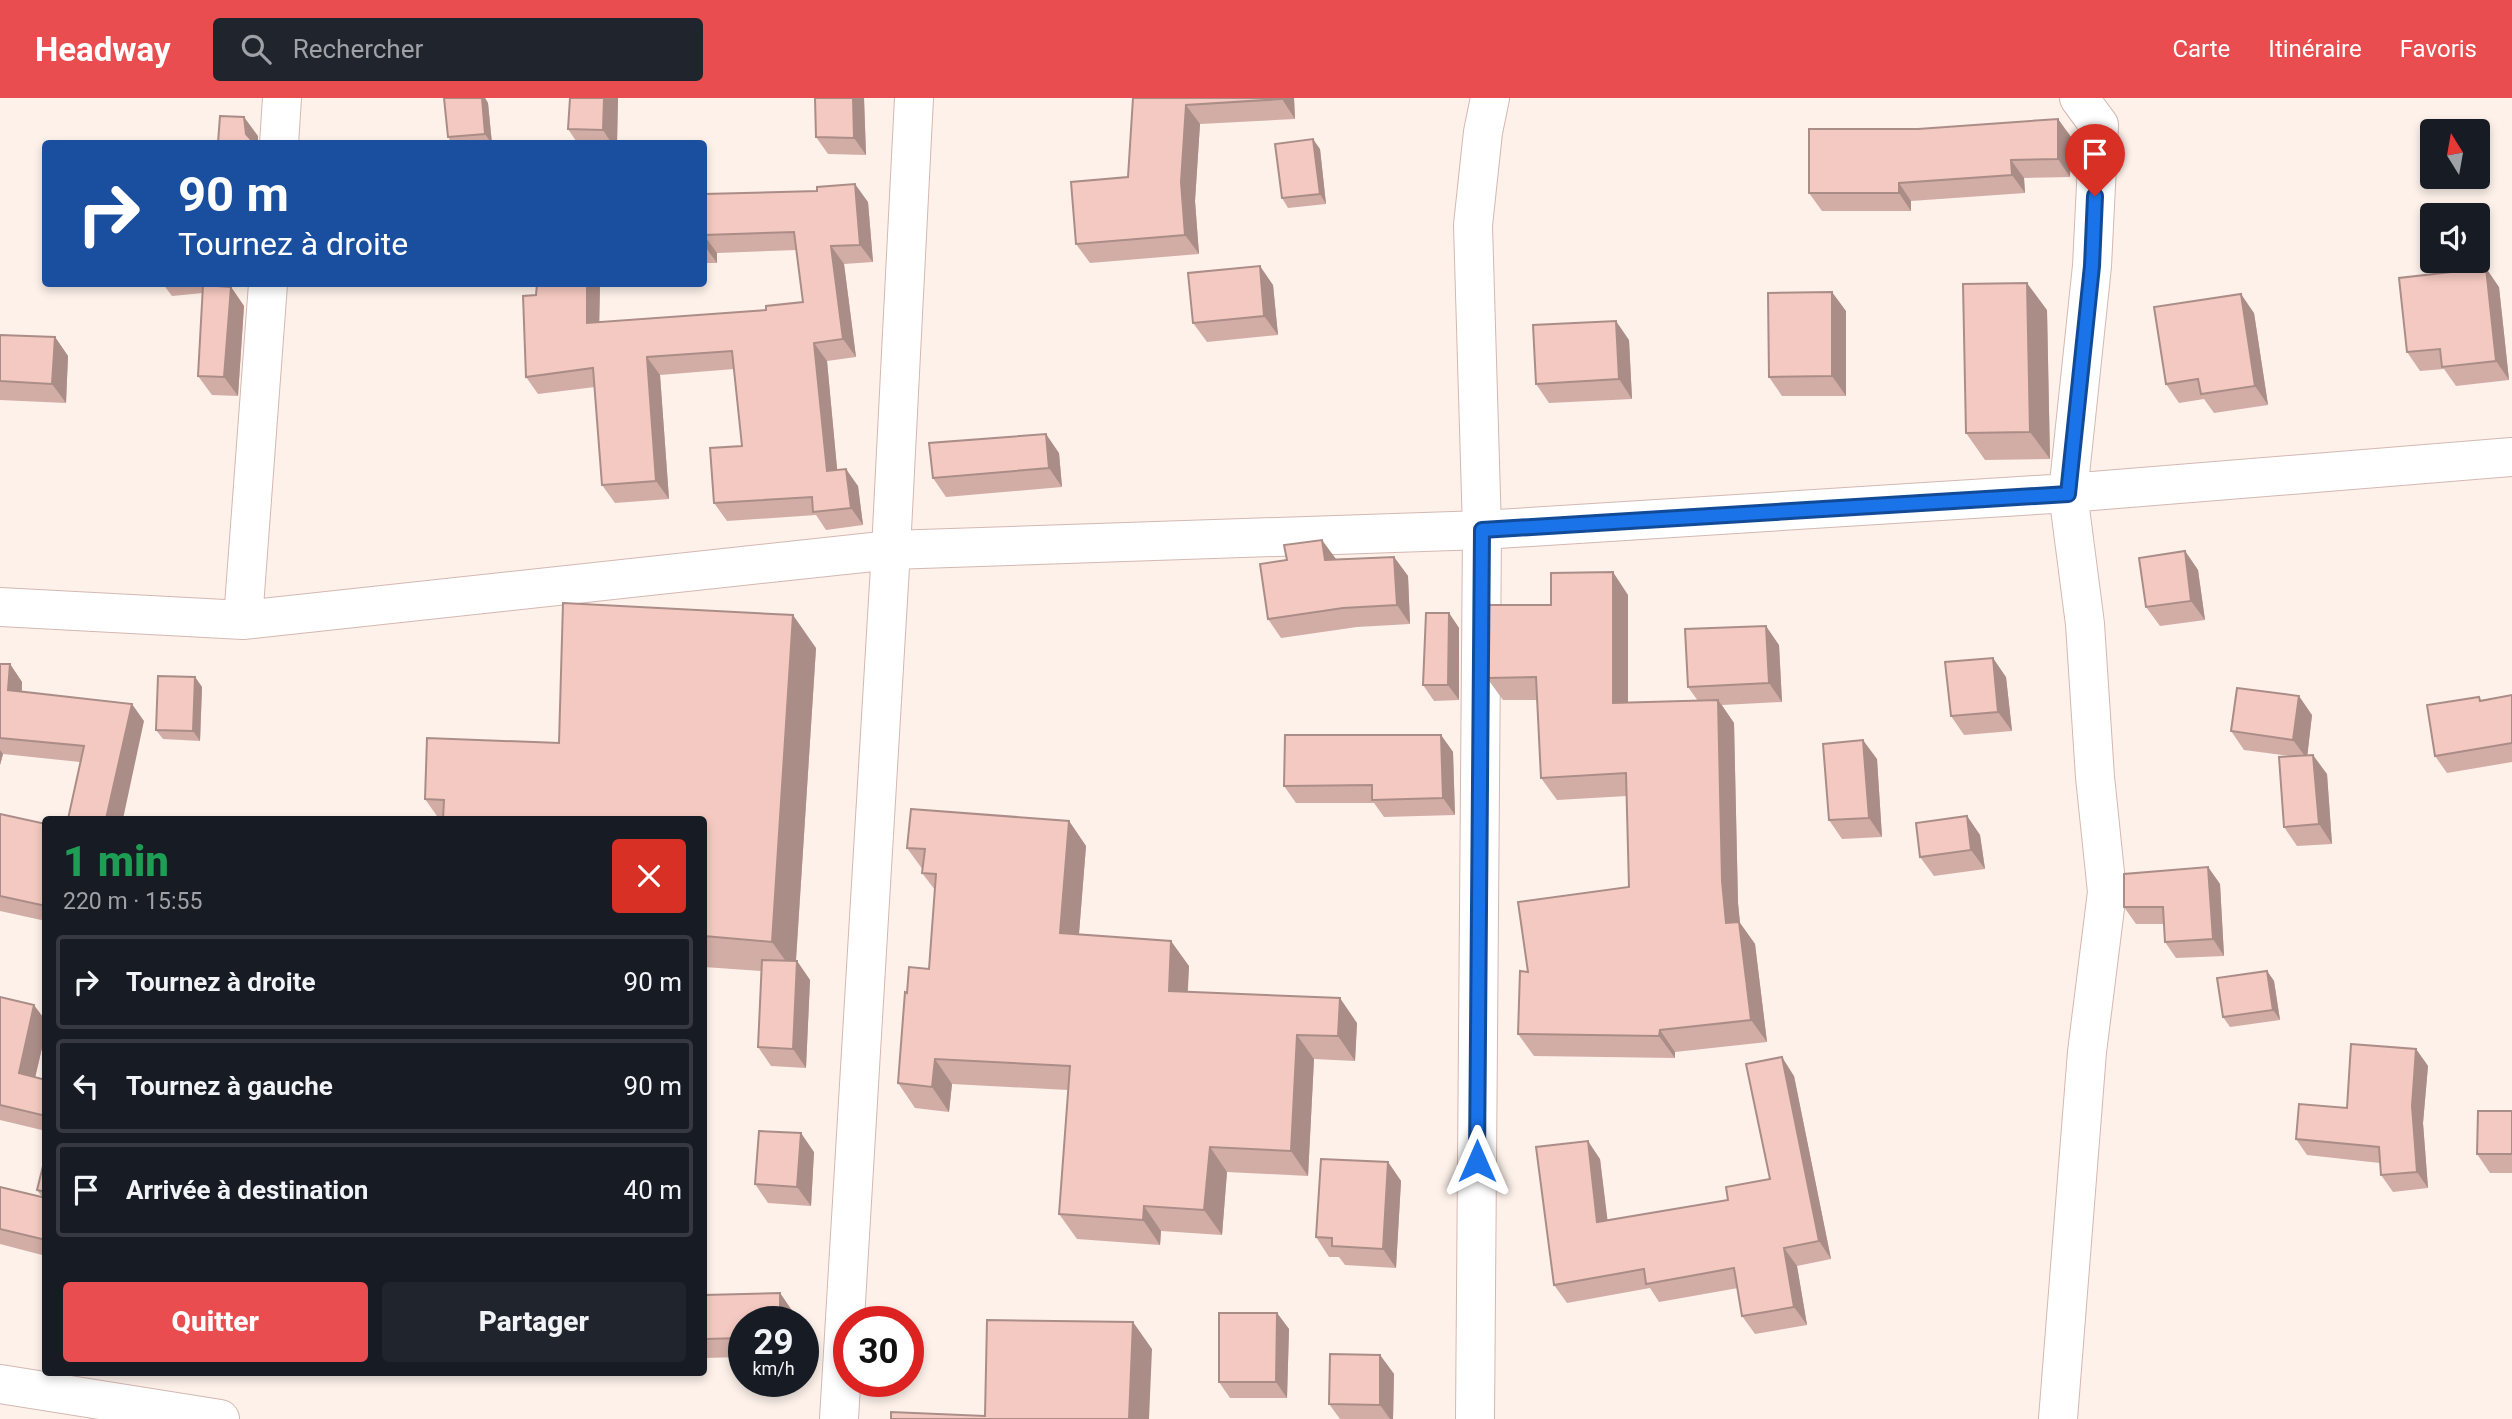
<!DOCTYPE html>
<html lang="fr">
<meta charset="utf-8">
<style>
body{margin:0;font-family:Roboto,sans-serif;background:#20242c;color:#f1f3f6;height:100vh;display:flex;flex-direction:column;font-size:26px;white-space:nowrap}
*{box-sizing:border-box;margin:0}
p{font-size:23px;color:#9ea1a6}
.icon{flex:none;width:38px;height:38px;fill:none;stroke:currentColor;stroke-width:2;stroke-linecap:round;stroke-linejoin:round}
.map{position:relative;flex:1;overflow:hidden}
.drawer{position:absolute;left:42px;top:718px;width:665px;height:560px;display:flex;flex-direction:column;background:#171b24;border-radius:7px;box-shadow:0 4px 10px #0003}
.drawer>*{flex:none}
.hud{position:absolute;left:42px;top:42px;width:665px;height:147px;border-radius:7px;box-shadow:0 4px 10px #0003;background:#1a4fa0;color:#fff;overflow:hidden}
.needle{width:46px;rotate:349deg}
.fabs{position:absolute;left:2420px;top:21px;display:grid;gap:14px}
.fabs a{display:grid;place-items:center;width:70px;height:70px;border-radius:7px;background:#171b24;box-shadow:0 4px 10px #0003;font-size:35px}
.speed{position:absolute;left:728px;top:1208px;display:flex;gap:14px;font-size:35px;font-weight:700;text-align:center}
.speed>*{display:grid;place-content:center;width:91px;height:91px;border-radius:50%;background:#171b24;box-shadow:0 4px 10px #0003;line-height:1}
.speed small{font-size:18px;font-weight:400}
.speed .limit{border:10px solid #d22;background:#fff;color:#111}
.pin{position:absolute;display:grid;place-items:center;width:60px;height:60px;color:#fff;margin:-72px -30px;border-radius:50% 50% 50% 0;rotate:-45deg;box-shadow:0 0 7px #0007}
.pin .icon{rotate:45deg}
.me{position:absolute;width:77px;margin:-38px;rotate:0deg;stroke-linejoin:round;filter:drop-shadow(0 0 5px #0008)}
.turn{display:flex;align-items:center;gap:24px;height:147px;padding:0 21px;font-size:32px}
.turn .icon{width:91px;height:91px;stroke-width:2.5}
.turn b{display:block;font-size:49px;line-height:60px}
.round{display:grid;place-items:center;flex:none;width:74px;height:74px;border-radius:7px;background:#20242c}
.head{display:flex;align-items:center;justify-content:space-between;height:119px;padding:0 21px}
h1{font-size:42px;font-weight:800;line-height:52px;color:#1e9e55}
.primary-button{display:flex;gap:14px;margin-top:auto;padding:14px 21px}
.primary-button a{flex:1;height:80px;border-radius:7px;background:#e94d4f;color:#fff;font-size:28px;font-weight:800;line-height:80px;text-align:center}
.primary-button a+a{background:#20242c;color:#f1f3f6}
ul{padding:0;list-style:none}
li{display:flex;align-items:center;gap:21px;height:94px;margin:0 14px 10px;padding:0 7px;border:4px solid #363941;border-radius:7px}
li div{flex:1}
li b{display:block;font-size:26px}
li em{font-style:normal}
header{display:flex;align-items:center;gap:42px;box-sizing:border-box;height:98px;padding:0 35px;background:#e94d4f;color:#fff}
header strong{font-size:33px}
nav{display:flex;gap:38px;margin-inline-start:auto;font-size:24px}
.search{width:490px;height:63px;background:#20242c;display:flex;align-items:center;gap:18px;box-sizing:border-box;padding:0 24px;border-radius:7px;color:#9ea1a6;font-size:26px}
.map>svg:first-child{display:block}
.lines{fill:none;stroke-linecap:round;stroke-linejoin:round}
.street-casing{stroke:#d3b8b1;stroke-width:40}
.street{stroke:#fff;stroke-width:38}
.wall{fill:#d2ada6}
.shaded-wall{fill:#ab8d87}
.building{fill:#f4c9c1;stroke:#ab8d87;stroke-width:2}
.route-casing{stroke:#114b97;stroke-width:18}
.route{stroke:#1a73e8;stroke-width:12}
</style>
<header>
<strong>Headway</strong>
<div class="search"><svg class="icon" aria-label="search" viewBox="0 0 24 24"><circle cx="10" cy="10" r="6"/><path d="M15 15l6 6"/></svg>Rechercher</div>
<nav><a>Carte</a><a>Itinéraire</a><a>Favoris</a></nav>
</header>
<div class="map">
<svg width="2512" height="1321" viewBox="0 0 2512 1321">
<rect width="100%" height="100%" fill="#fdf1ea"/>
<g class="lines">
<!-- street casing -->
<g class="street-casing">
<path id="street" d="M279 46 282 0
M0 509 243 522 891 452 1482 432 2068 395 2512 359
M243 522 268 186
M0 1286 220 1321
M839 1321 891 452 914 0
M1475 1321 1482 432 1473 127 1483 34 1490 0
M2058 1321 2087 954 2107 794 2095 679 2085 526 2068 395 2092 168 2099 27 2079 0"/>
</g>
<!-- street -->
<use href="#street" class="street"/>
</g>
<!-- wall -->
<path class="wall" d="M444 0H485L488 5 492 46H452L448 39Z
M618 0 617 46H578L568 31Z
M815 0H864L866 57 828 56 816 39Z
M1133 0H1294L1295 21 1200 26 1195 103 1199 156 1090 165 1076 146 1128 79Z
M2058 21 2071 39 2070 79 2024 80 2025 95 1911 103V113H1822L1809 95 1918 31Z
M1320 51 1326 106 1288 110 1282 100Z
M704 96 868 104 873 164 844 166 856 259 827 263 837 372 858 388 863 427 826 432 816 417 727 423 714 405 742 348 734 271 660 277 669 401 615 405 602 387 595 289 538 296 526 279 537 186H600L599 224 766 212 803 204 796 152 717 155V165H704Z
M163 186H222V188L231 189 244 208 238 298 212 297 198 278 203 195 172 198Z
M1273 187 1278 237 1207 244 1193 225Z
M2499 189 2509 282 2456 288 2444 271 2420 273 2407 254Z
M2047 212 2050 361 1985 362 1966 335Z
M1846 213V298H1782L1769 279Z
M2254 215 2268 307 2214 315 2204 301 2179 305 2166 286Z
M0 237 55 239 68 258 66 305 0 302Z
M1629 242 1632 301 1549 305 1536 286Z
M1059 355 1062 389 946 399 933 380Z
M2185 453 2198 472 2205 522 2160 528 2146 509Z
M1394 459 1408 478 1410 526 1357 529 1281 540 1268 521 1336 461Z
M1628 497V604L1698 603 1688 589 1779 547 1782 604 1722 607 1734 625 1738 805 1740 825 1755 846 1767 944 1675 954V960L1534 958 1518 936 1528 874 1629 789 1627 698 1557 702 1541 680 1537 602H1503L1487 580 1551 507Z
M1449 515 1459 530V602L1434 603 1423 587Z
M816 550 796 863H797L810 882 806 970 771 968 758 949 761 873 704 869V721H439L425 701 559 645Z
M0 566H10L22 584V593L144 623 80 664 3 656 0 667Z
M195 579 202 589 200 643 163 641 156 632Z
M2006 579 2012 633 1964 637 1951 618Z
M2512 597V664L2447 675 2435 658 2481 602Z
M2312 617 2307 657 2327 676 2332 746 2297 748 2284 729 2290 658 2244 652 2231 633Z
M1441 637 1453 654 1455 717 1384 719 1374 705H1296L1284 688Z
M1877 661 1882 739 1842 741 1829 722Z
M0 716 46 726V823L0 813Z
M1967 718 1980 737 1985 771 1934 778 1920 759Z
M1069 723 1086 748 1079 836 1189 868 1188 894 1357 925 1355 963 1314 961 1308 1078 1227 1074 1222 1137 1161 1133 1160 1147 1077 1141 1059 1116 1068 992 952 986 949 1014 915 1010 898 985 907 895 929 871 935 792 922 775 923 772 907 750Z
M2208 769 2220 786 2224 858 2176 860 2165 844 2164 826H2136L2124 809Z
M2267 873 2274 883 2280 922 2230 929 2223 919Z
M0 899 46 923V933L35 979 46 982V1033L0 1022Z
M2416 951 2428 968 2423 1025 2428 1090 2393 1094 2381 1077 2380 1065 2307 1057 2296 1041 2347 1010Z
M1794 978 1831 1161 1797 1168 1807 1227 1755 1236 1742 1218 1738 1190 1659 1204 1650 1190 1567 1205 1554 1187 1600 1061 1607 1122 1728 1102 1770 1081Z
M2512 1013V1075H2490L2477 1056Z
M814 1054 811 1108 768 1105 755 1086Z
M46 1056V1158L0 1146V1089L42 1099 37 1092Z
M1388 1064 1401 1083 1396 1170 1345 1167 1339 1159H1329L1316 1139Z
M780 1195 793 1214 744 1223V1259L704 1260V1197Z
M1277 1215 1289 1231 1287 1300H1230L1219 1284Z
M1380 1257 1394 1276 1393 1321H1340L1329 1306Z"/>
<!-- shaded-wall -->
<path class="shaded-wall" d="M482 0H485L488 5 492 46 485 36Z
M604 0H618L617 46H612L603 32Z
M853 0H864L866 57 854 40Z
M1281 0H1294L1295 21 1282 1Z
M1186 7 1200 26 1195 103 1199 156 1185 137 1181 84Z
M244 19 258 38V46H252L246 36Z
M2058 21 2071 39 2070 79 2058 61Z
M1313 41 1320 51 1326 106 1320 96Z
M2011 62 2024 80 2025 95 2012 77Z
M1899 85 1911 103V113L1899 95Z
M855 86 868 104 873 164 860 147Z
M704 137 717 155V165L704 147Z
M831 148 844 166 856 259 843 241Z
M1260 168 1273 187 1278 237 1264 218Z
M2486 170 2499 189 2509 282 2496 263Z
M2027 185 2047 212 2050 361 2030 334Z
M587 186H600L599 243 587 225Z
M231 189 244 208 238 298 224 279Z
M1832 194 1846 213V298L1832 278Z
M2241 196 2254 215 2268 307 2255 288Z
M1616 223 1629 242 1632 301 1619 281Z
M55 239 68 258 66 305 52 286Z
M814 245 827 263 839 391 827 373Z
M647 259 660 277 669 401 656 383Z
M1046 336 1059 355 1062 389 1049 370Z
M846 371 858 388 863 427 851 410Z
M1322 442 1336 461 1338 481 1325 462Z
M2185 453 2198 472 2205 522 2191 503Z
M1394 459 1408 478 1410 526 1397 507Z
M1613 474 1628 497V627L1613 605Z
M1449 515 1459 530V602L1448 587Z
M793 517 816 550 795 876 772 844Z
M1766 528 1779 547 1782 604 1769 585Z
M1993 560 2006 579 2012 633 1998 614Z
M10 566 22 584 21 610 8 592Z
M195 579 202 589 200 643 193 633Z
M2299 598 2312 617 2307 661 2293 642Z
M1718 602 1734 625 1738 805 1740 825 1755 846 1767 944 1751 922 1726 825 1722 783Z
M132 606 144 623 123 721H106Z
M1441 637 1453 654 1455 717 1443 700Z
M1863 642 1877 661 1882 739 1869 720Z
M0 652 3 656 0 667Z
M2313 657 2327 676 2332 746 2319 726Z
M1967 718 1980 737 1985 771 1971 752Z
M1069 723 1086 748 1077 860 1060 835Z
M2208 769 2220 786 2224 858 2213 841Z
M1171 843 1189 868 1186 918 1169 893Z
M797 863 810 882 806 970 793 951Z
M2267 873 2274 883 2280 922 2273 912Z
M1340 900 1357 925 1355 963 1338 938Z
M34 907 46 923V933L32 993 19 975Z
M1660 932 1675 954V960L1659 938Z
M1297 937 1314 961 1308 1078 1291 1053Z
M2416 951 2428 968 2423 1025 2428 1090 2417 1074 2412 1008Z
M1782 959 1794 978 1831 1161 1819 1143Z
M935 961 952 986 949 1014 932 989Z
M801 1035 814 1054 811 1108 797 1089Z
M1588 1043 1600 1061 1610 1142 1597 1124Z
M1210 1049 1227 1074 1222 1137 1204 1112Z
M1388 1064 1401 1083 1396 1170 1383 1151Z
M1144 1108 1161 1133 1160 1147 1143 1122Z
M1784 1150 1797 1168 1807 1227 1794 1209Z
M780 1195 793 1214V1223H780Z
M1277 1215 1289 1231 1287 1300 1276 1284Z
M1133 1224 1152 1251 1149 1321H1129Z
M1380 1257 1394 1276 1393 1321H1390L1380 1307Z"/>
<!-- building -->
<path class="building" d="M444 0H482L485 36 448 39Z
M570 0H604L603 32 568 31Z
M815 0H853L854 40 816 39Z
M1133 0H1281L1282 1 1186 7 1181 84 1185 137 1076 146 1071 84 1128 79Z
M220 18 244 19 246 36 255 46H213L218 45Z
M2058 21V61L2011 62 2012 77 1899 85V95H1809V31H1918Z
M1313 41 1320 96 1282 100 1275 46Z
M855 86 860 147 831 148 843 241 814 245 827 373 846 371 851 410 813 414 812 399 714 405 710 350 742 348 732 253 647 259 656 383 602 387 593 270 526 279 523 198 536 197 537 186H587V225L766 212V208L803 204 794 134 704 137V147V96L817 93V89Z
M1260 168 1264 218 1193 225 1188 175Z
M2486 170 2496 263 2442 269 2440 251 2407 254 2399 180Z
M2027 185 2030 334 1966 335 1963 186Z
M203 187 231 189 224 279 198 278Z
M1832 194V278L1769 279 1768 195Z
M2241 196 2255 288 2201 296 2198 281 2166 286 2154 209Z
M1616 223 1619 281 1536 286 1533 227Z
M0 237 55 239 52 286 0 283Z
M1046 336 1049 370 933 380 929 345Z
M1322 442 1325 462 1394 459 1397 507 1343 510 1268 521 1260 466 1287 462 1284 447Z
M2185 453 2191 503 2146 509 2139 460Z
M1613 474V605L1718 602 1722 783 1726 825 1739 824 1751 922 1660 932 1659 938 1518 936 1520 873 1528 874 1518 804 1629 789 1626 675 1541 680 1536 579 1487 580V507H1551V475Z
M563 505 793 517 772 844 704 838V721H443L444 702 425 701 427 640 559 645Z
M1426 515H1449L1448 587H1423Z
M1766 528 1769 585 1688 589 1685 531Z
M1993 560 1998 614 1951 618 1945 564Z
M0 566H10L8 592 132 606 106 721H68L84 648 0 640Z
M158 578 195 579 193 633 156 632Z
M2237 590 2299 598 2293 642 2231 633Z
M2512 597V645L2435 658 2427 607 2479 599 2480 603Z
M1285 637H1441L1443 700 1372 702V687L1284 688Z
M1863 642 1869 720 1829 722 1823 646Z
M2313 657 2319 726 2284 729 2279 659Z
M911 711 1069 723 1060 835 1171 843 1169 893 1340 900 1338 938 1297 937 1291 1053 1210 1049 1204 1112 1144 1108 1143 1122 1059 1116 1070 968 935 961 932 989 898 985 905 894 907 895 909 869 929 871 936 776 922 775 925 751 907 750Z
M0 716 46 726V808L0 798Z
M1967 718 1971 752 1920 759 1916 725Z
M2208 769 2213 841 2165 844 2163 809H2124V776Z
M762 862 797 863 793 951 758 949Z
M2267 873 2273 912 2223 919 2217 880Z
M0 899 34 907 19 975 46 982V1018L0 1007Z
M2351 946 2416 951 2412 1008 2417 1074 2381 1077 2379 1049 2296 1041 2299 1006 2347 1010Z
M1782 959 1819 1143 1784 1150 1794 1209 1742 1218 1734 1170 1646 1186 1644 1171 1554 1187 1536 1049 1588 1043 1597 1124 1728 1102 1726 1089 1770 1081 1746 966Z
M2478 1013H2512V1056H2477Z
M759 1033 801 1035 797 1089 755 1086Z
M46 1056V1094L37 1092Z
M1321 1061 1388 1064 1383 1151 1332 1148V1140L1316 1139Z
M0 1089 46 1100V1142L0 1131Z
M780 1195V1223H744V1240L704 1241V1197Z
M1219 1215H1277L1276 1284H1219Z
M987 1222 1133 1224 1129 1321H891V1314L985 1318Z
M1330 1256 1380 1257V1307L1329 1306Z"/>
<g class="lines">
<!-- route casing -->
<g class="route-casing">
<path id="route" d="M1477 1063 1482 432 2068 396 2092 168 2095 98"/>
</g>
<!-- route -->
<use href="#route" class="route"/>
</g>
</svg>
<div class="fabs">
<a><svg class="needle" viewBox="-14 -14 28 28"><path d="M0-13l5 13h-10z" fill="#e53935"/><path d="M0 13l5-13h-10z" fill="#9ea1a6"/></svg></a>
<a><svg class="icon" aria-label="sound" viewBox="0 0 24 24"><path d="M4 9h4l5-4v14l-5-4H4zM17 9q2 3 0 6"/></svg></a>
</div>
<div class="speed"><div>29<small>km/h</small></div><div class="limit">30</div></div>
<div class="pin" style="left:2095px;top:98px;background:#d93025"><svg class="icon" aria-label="arrive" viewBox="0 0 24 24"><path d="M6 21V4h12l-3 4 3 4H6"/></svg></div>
<svg class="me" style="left:1477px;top:1063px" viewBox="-20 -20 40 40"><path d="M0-17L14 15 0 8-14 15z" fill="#1a73e8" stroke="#fff" stroke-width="4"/></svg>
<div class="hud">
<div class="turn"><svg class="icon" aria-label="right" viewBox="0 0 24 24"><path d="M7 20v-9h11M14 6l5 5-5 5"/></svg><div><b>90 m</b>Tournez à droite</div></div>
</div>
<section class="drawer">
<div class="head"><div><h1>1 min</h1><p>220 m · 15:55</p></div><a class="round" style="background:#d93025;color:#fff"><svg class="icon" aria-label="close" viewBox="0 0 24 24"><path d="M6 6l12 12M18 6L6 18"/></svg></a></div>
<ul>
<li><svg class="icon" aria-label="right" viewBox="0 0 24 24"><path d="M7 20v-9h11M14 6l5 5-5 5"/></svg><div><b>Tournez à droite</b></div><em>90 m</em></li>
<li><svg class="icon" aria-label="left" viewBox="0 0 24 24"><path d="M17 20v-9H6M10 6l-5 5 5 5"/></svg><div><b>Tournez à gauche</b></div><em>90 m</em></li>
<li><svg class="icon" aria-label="arrive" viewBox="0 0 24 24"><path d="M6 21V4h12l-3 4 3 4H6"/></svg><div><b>Arrivée à destination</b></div><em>40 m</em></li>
</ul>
<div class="primary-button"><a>Quitter</a><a>Partager</a></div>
</section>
</div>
